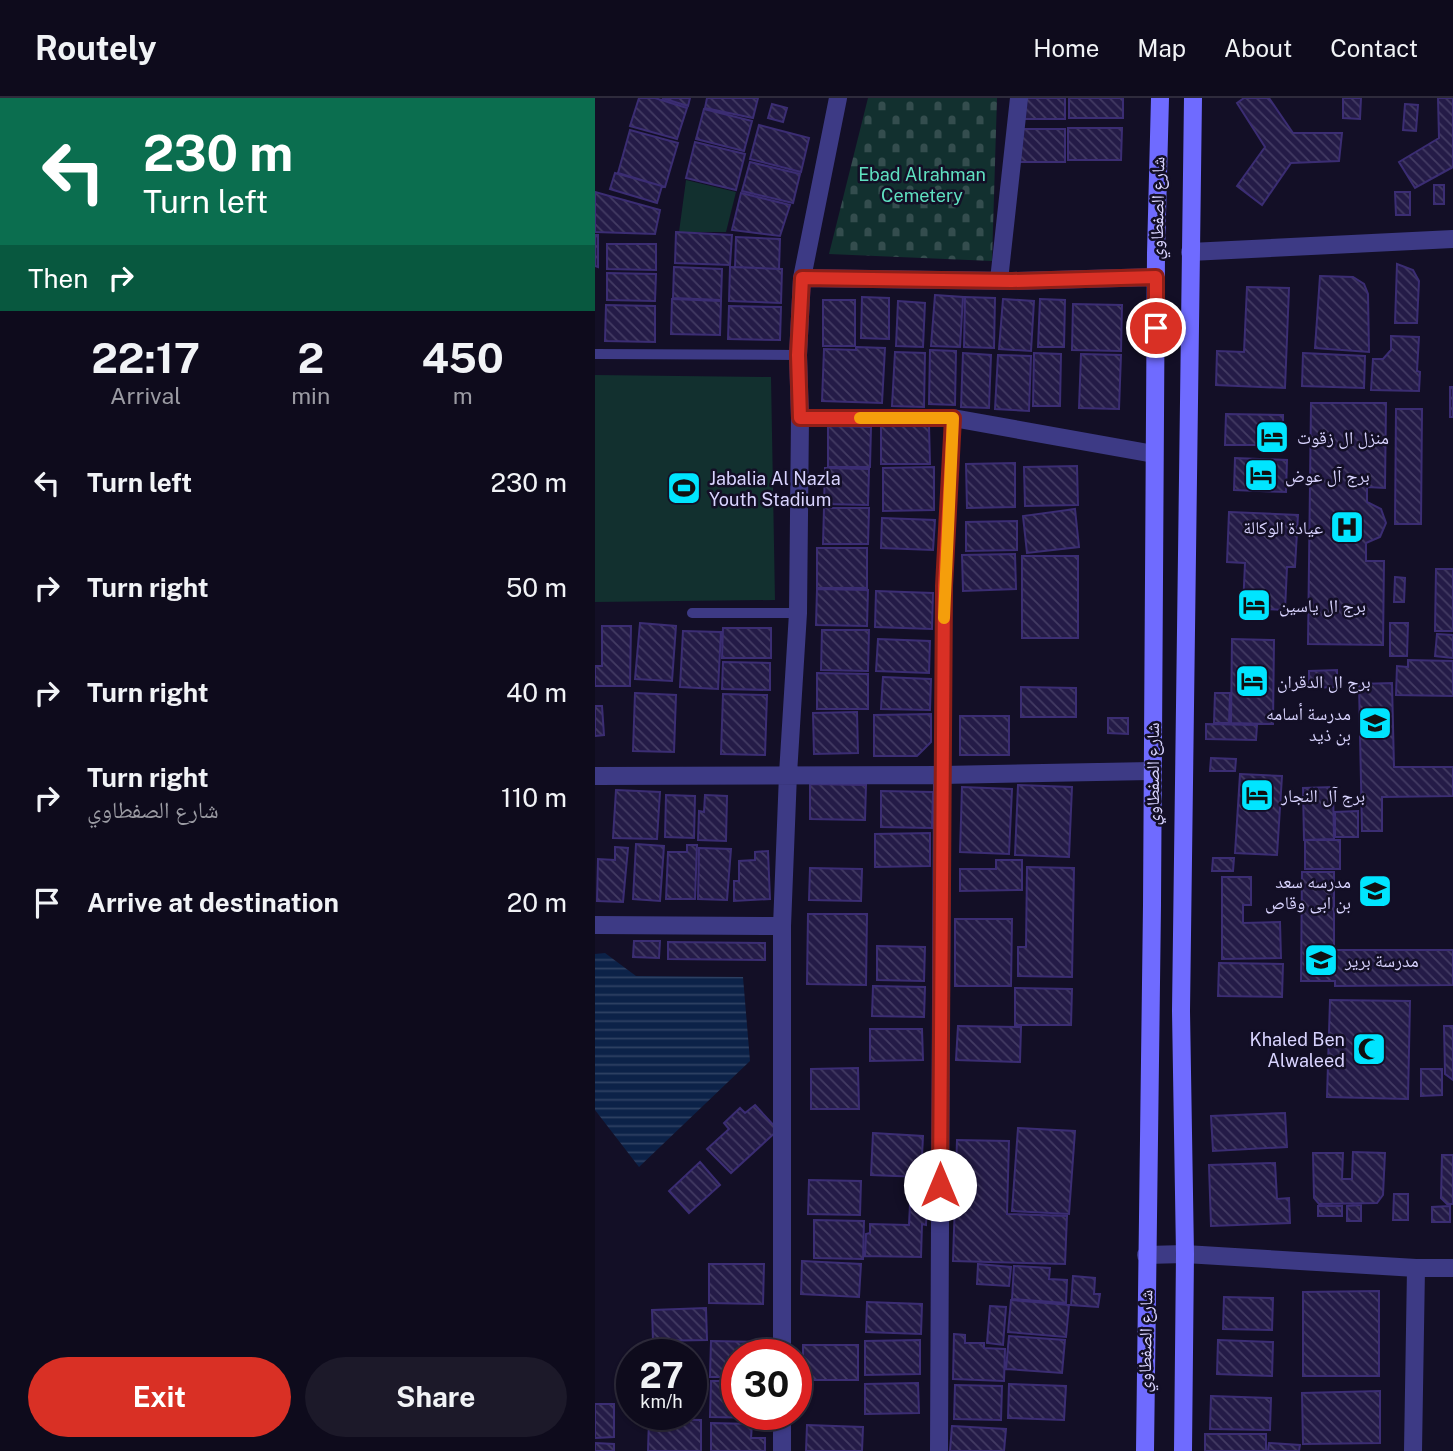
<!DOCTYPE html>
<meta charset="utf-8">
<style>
body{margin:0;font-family:"Public Sans","Noto Naskh Arabic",sans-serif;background:#1c1929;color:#f1f3f6;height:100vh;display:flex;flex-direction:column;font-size:26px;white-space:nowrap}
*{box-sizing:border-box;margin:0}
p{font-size:23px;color:#9b9ba3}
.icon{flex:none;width:38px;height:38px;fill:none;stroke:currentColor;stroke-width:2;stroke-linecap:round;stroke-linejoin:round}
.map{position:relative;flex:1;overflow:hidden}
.details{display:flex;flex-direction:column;background:#0e0b1c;width:595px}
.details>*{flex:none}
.banner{background:#0b6e4f;color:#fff;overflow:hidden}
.speed{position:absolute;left:21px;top:1241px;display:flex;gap:14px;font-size:35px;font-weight:700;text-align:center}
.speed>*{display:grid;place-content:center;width:91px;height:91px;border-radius:50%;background:#0e0b1c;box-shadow:0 2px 5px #0004,0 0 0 2px #2e2b3b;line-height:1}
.speed small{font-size:18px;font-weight:400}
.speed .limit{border:10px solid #d22;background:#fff;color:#111}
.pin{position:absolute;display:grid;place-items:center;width:60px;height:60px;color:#fff;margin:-30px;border:4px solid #fff;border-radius:50%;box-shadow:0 2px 7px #0007}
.me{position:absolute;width:77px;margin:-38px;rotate:0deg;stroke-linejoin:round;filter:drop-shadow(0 0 5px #0008)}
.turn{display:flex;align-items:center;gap:24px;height:147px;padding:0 28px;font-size:32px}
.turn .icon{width:91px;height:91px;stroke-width:2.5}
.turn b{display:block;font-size:49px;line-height:60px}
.then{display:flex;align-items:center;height:66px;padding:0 28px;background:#0003;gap:14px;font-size:26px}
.eta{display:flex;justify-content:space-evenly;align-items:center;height:119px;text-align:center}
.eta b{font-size:42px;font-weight:700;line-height:49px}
.button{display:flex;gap:14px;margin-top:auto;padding:14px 28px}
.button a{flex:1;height:80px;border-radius:42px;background:#d93025;color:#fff;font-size:28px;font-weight:700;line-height:80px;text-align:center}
.button a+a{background:#1c1929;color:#f1f3f6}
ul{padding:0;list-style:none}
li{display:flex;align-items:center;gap:21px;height:105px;padding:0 28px}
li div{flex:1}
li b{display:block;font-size:26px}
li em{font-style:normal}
header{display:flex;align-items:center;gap:42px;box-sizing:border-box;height:98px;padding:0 35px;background:#0e0b1c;border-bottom:2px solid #2e2b3b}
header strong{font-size:33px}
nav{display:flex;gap:38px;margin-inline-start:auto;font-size:24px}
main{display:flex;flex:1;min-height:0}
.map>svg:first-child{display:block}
.cemetery{fill:url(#cemetery-stones)}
.green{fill:#12302f}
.water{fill:url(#water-rules)}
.building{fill:url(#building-back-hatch);stroke:#3b2d73;stroke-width:2}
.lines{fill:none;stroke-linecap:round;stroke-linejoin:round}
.lane{stroke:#3d3a85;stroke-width:10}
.street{stroke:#3d3a85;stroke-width:18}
.secondary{stroke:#6f6bff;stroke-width:18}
.route-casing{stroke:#8d1f18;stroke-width:18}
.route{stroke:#d93025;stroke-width:12}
.slow{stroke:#f59e0b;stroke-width:12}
.labels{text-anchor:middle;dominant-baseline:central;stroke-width:5;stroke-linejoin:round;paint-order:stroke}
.park-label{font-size:18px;fill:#5fe0c0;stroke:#130f26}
.street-label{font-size:18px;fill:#d9d4ff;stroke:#130f26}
.poi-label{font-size:18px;fill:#d9d4ff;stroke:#130f26;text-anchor:start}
</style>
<header>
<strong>Routely</strong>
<nav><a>Home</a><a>Map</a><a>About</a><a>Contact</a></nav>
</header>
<main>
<section class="details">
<div class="banner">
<div class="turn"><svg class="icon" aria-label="left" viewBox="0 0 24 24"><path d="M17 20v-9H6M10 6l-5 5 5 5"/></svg><div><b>230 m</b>Turn left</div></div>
<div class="then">Then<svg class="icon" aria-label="right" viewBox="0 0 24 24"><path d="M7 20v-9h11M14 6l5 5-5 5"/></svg></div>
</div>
<div class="eta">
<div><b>22:17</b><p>Arrival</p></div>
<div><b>2</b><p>min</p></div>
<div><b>450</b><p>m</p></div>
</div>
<ul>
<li><svg class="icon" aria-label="left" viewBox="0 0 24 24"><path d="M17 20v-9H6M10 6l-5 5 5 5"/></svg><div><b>Turn left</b></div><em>230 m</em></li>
<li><svg class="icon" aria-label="right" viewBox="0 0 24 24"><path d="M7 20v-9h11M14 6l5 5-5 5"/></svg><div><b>Turn right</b></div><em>50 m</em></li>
<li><svg class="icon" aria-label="right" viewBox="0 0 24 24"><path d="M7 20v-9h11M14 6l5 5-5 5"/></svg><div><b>Turn right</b></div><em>40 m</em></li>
<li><svg class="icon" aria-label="right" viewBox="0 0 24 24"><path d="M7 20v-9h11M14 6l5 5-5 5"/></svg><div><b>Turn right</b><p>شارع الصفطاوي</p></div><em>110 m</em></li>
<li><svg class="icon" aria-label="arrive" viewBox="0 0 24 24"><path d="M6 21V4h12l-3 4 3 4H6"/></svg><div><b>Arrive at destination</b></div><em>20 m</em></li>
</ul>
<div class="button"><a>Exit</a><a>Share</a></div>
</section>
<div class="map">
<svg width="858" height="1353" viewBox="0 0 858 1353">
<defs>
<pattern id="cemetery-stones" width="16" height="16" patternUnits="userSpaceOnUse" patternTransform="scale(1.75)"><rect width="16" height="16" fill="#12302f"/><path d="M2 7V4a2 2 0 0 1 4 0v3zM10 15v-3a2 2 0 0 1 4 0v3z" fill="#344d4e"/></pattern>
<pattern id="water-rules" width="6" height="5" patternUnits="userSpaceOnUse" patternTransform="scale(1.75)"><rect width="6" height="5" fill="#0c2248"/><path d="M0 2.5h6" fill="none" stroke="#2f4163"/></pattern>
<pattern id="building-back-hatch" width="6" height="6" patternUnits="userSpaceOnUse" patternTransform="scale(1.75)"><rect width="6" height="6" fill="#241b47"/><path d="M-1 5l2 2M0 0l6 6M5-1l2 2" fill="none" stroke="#433b63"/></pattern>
</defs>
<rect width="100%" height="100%" fill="#130f26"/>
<!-- cemetery -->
<path class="cemetery" d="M273 0H402L397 163 234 156Z"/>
<!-- green -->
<path class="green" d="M91 82 141 94 131 134H84Z
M0 277 176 279 180 502 0 504Z"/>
<!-- water -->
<path class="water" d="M10 855 41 878 148 879 155 963 44 1069 0 1012V856Z"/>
<!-- building -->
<path class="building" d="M44 0H60L92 10 82 41 35 28Z
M67 0H95L93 8Z
M112 0H163L158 20 110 10Z
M426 0H470V21H426Z
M474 0H528V20H474Z
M649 0H674L698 35H747L744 63 696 65 667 107 642 88 670 49 642 5Z
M748 0H766L765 21 748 20Z
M843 0H858V69L820 90 804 64 844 40Z
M177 6 192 10 188 24 173 20Z
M810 6 823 7 821 33 808 32Z
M109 11 157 23 149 53 101 41Z
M164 27 214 40 206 74 155 61Z
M473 30H527L526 62H473Z
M425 31H470V64H425Z
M35 32 83 45 70 89 23 75Z
M100 44 150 56 141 92 91 80Z
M155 64 205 76 198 105 147 93Z
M20 75 67 88 62 105 15 91Z
M839 87H849V106H839Z
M0 94 65 112 60 136 0 134Z
M800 94H815V117H801Z
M146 95 195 107 185 138 137 132Z
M81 134 137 137 135 167 80 165Z
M0 137H3V169L0 168Z
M141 139 185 141 184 171 140 169Z
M12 146H61V172L12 171Z
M802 166 818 172 824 183 822 225H800Z
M79 169 127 171 126 202 78 200Z
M135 169 187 171 186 205 134 203Z
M12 175 61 176 60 203 12 202Z
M725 178 758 179 769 186 773 196 774 254 720 250Z
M652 189 694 190 690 290 621 287 622 253 649 254Z
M340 197 368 199 365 249 336 248Z
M267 199 294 200V241L266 240Z
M370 199 400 200 399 250 369 249Z
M77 201 126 203 125 237 76 236Z
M408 201 439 203 436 253 404 251Z
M445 201 470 202 469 249H443Z
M228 202H260V248H228Z
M303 203 330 205 328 249 301 248Z
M478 206 527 207 526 253 477 252Z
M11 207 60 208V244L10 243Z
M134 208 186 209 185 242 133 241Z
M796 238 824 239 822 273 825 274 824 293 776 292 778 261H788L796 252Z
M261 249 290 250 287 305 227 303 229 251 261 252Z
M335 252 361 253 360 307 334 306Z
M300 254 330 255 329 309 297 308Z
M368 255 396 257 394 310 366 309Z
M439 255 466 256 465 308H438Z
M708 255 770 258 769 290 707 288Z
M486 256 526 257 524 311 484 310Z
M403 257 436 258 434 313 400 311Z
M855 289H858V319H855Z
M716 305H791L790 390 772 389V404L786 411 791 425 785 439 771 445V463H789L788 547 713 546Z
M801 311H827L826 426H800Z
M631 316 688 317V347H630Z
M334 327 335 366H286V328Z
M233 328 276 329 275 369H233Z
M640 360 692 362 691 394 639 392Z
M420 365V409L372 410 371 366Z
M482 368 483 407 430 408 429 369Z
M339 369V412L288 413V370Z
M230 370 274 371 273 407 229 406Z
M229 410H274L273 446H228Z
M480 411 484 449 432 455 428 418Z
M634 414 703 417 700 469H692L690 512 648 510 650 465 632 464Z
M287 420 340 422 338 452 286 450Z
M422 423V452L371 453V424Z
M222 450H272V490H222Z
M420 456 421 491 368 493 367 457Z
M427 458H483V540H427Z
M841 471H858V533H840Z
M800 479 810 480 809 504H799Z
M222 491 273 492 272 528 221 527Z
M281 493 338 495 337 531 280 529Z
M45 525 81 528 77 583 40 581Z
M795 525H813L812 558H795Z
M7 528H36L35 588H0V568H7Z
M128 530H176V560H127Z
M227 532H274L273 573 226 572Z
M88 533 126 534 123 591 85 589Z
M842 536 858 537V560L840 558Z
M283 541 335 543 334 575 281 573Z
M637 541 679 542 678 626 636 625Z
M813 562 858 563V598L801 597 802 568 813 569Z
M128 564 175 565V592L127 591Z
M742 572V589L714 590V573Z
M222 575 273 576V611H222Z
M288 579 336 581 335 612 286 611Z
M797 585 799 669H858V698L787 699V733H767L764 586Z
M426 589 481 590V619H426Z
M40 595 81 597 79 654 38 653Z
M620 595H635L634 625H619Z
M128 596 172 597 170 657 126 656Z
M0 608H7L9 637 0 638Z
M262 614 263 655 219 656 218 615Z
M336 616V644L322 658H279V617Z
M365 618H414V657H365Z
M513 620H533V636L513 635Z
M611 626 662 627 661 642 611 641Z
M616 660 641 661 640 673H615Z
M645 676 687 678 682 757 640 755Z
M215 686 271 687 270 722 215 721Z
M423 687 477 689 474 759 420 757Z
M367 689 417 691 414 756 365 754Z
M738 689 739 741 709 742 708 690Z
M21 692 65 694 62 741 18 740Z
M286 693 338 694 337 730 286 729Z
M71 697 100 698 99 740 70 739Z
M110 697 132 698 131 743 103 742 104 713 109 714Z
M763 713V739H740V714Z
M335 735V768L280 769V736Z
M710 742H745V771H710Z
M41 746 69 748 65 803 38 801Z
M92 747H102L100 801H71L73 754H92Z
M20 749 33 750 28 804 2 803 3 761 20 762Z
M104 750 136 751 132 802 103 801Z
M173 753 175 801 139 803V783H144V763L160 762V754Z
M618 760H639L638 773H617Z
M401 762H427V792L365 793V771H401Z
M432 769 479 770 477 879 423 878V849H431Z
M215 770 267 771 266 803 214 802Z
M707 774H739V852H858V887L740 888V883H706Z
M627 779H656V807H648V825L685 824 686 860 627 861Z
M213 816H272L271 887 212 886Z
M360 821H417L416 888H360Z
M39 843H65L64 860 38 859Z
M73 844 170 845V862L73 861Z
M282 848 330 849 329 883 282 882Z
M624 865 688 866 687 899 623 898Z
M278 888 330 889 329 919 277 918Z
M420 890 477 891 476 927H420Z
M735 902 815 903 813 1001 732 999Z
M363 928 426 929 425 964 361 962Z
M849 928H858V982L850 976Z
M275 931H327L328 962 275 963Z
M263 970 264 1011H216V971Z
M826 971H847V997L826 998Z
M160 1007 183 1032 136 1075 112 1051 134 1031 129 1025 145 1010 150 1015Z
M690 1015 692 1049 618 1053 616 1018Z
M423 1030 480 1033 474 1116 417 1113Z
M278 1035 328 1038 326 1079 276 1077Z
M362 1042 414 1043 412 1116 472 1118 470 1166 358 1163Z
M758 1054 790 1055 788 1097 782 1105 724 1106 719 1100 718 1055H748L747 1081H757Z
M847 1057H858V1106H852L846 1100Z
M105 1064 125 1087 94 1115 74 1093Z
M680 1065 682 1101 694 1100 695 1125 616 1128 614 1067Z
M214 1082 266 1083 265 1117 213 1116Z
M799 1096H813V1122H798Z
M315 1106H332L331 1127 327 1126 326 1159 270 1158 271 1136 275 1135V1126L314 1127Z
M766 1107V1123H752V1108Z
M723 1108H747V1118H723Z
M855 1108V1124H837V1109Z
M219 1122 269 1123 268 1161 219 1160Z
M207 1163 266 1166 264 1199 206 1196Z
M114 1166H169L168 1206 114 1205Z
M383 1166 416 1169 414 1188 382 1186Z
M419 1168 455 1170 454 1181 472 1182 471 1205 417 1201Z
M478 1178 500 1180 499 1196H505L503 1209 476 1207Z
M784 1193V1278H708V1194Z
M629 1199 678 1200 677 1232 628 1231Z
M416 1202 474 1207 471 1239 413 1234Z
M272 1204 327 1206 326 1236 271 1234Z
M395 1208 411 1209 408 1247 392 1245Z
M111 1210 112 1242 58 1243 57 1212Z
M359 1236 370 1237V1245H389V1250L410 1251 409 1283 358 1281Z
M414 1238 470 1242 467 1275 411 1271Z
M325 1242V1276L270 1277V1243Z
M623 1242 678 1244 677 1278 622 1276Z
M116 1243 167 1244V1256H142V1279H115Z
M208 1247H263V1282H208Z
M116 1283H142V1316H166V1320L115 1319Z
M323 1285 324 1315 270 1316V1286Z
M414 1286 471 1288 469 1322 413 1320Z
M360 1287 407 1288 406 1322 359 1321Z
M785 1293V1345L708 1346 707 1295Z
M616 1298 676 1300 675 1332 615 1331Z
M0 1306H19V1339L0 1340Z
M54 1321 106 1322V1353H53Z
M116 1325 157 1326 156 1340H170V1353H116Z
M212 1327 268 1329 267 1353H211Z
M357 1328 411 1331 409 1353H355Z
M610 1336H671V1353H610Z
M0 1345 19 1346V1353H0Z
M674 1345 705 1347 704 1353H673Z"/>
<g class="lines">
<!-- lane -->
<path class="lane" d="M0 256 203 257
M97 515H203
M347 677 349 488 358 320"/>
<!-- street -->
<path class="street" d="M595 154 858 141
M207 180 243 0
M404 182 424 0
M205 320H358L559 356
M0 678 347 677 556 673
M0 827 187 828
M551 1157 590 1156 821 1170H858
M187 1256V828L193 676 203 515 205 320 203 257 207 180 417 183 561 179
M187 1353V1316
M344 1353 347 677
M818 1353 821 1170"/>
<!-- secondary -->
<path class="secondary" d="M550 1353 557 807 561 155 565 0
M588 1353 590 1156 586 913 598 0"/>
</g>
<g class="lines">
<!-- route casing -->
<g class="route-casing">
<path id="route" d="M345 1087 349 488 358 320H205L203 257 207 180 417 183 561 179V230"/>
</g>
<!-- route -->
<use href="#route" class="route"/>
<!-- slow -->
<path class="slow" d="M265 320H358L349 520"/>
</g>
<!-- icons -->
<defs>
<g id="hotel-square" transform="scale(1.75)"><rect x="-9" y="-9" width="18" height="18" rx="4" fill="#00e5ff" stroke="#130f26"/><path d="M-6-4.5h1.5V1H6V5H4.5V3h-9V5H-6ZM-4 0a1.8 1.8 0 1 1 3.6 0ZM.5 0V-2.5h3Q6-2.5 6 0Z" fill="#111"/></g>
<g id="stadium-square" transform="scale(1.75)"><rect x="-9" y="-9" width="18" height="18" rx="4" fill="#00e5ff" stroke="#130f26"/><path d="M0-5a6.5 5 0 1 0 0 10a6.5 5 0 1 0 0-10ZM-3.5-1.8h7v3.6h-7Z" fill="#111"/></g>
<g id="hospital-square" transform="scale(1.75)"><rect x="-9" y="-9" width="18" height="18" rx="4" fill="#00e5ff" stroke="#130f26"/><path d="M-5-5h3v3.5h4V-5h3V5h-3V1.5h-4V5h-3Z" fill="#111"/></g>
<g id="school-square" transform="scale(1.75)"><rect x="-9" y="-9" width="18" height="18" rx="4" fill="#00e5ff" stroke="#130f26"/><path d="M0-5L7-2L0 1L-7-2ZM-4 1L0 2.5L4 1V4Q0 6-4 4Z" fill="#111"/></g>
<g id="mosque-square" transform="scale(1.75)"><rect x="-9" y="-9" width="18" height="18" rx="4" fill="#00e5ff" stroke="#130f26"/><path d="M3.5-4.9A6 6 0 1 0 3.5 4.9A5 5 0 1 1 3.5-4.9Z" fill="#111"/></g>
</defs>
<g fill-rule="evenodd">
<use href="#hotel-square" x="677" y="339"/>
<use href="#hotel-square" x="666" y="377"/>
<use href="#stadium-square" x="89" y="390"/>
<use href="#hospital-square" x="752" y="429"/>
<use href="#hotel-square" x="659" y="507"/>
<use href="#hotel-square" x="657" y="583"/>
<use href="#school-square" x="780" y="625"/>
<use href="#hotel-square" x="662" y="697"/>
<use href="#school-square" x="780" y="793"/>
<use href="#school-square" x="726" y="862"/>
<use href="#mosque-square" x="774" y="951"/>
</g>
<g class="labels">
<!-- park labels -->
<g class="park-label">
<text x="327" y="76">Ebad Alrahman<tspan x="327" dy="21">Cemetery</tspan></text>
</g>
<!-- street labels -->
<g class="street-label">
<text transform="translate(562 110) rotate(-89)">شارع الصفطاوي</text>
<text transform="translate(557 676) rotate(-90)">شارع الصفطاوي</text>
<text transform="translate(550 1243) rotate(-89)">شارع الصفطاوي</text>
</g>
<!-- poi labels -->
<g class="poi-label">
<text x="702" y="339">منزل ال زقوت</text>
<text x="690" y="377">برج آل عوض</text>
<text x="114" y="380">Jabalia Al Nazla<tspan x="114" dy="21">Youth Stadium</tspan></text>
<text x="728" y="429" text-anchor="end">عيادة الوكالة</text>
<text x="684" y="507">برج ال ياسين</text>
<text x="682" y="583">برج ال الدقران</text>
<text x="756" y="615" text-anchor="end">مدرسة أسامه<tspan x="756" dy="21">بن ذيد</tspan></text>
<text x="686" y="697">برج آل النجار</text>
<text x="756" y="783" text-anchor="end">مدرسه سعد<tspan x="756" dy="21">بن ابى وقاص</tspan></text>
<text x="750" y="862">مدرسة برير</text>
<text x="750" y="941" text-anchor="end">Khaled Ben<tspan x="750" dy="21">Alwaleed</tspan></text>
</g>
</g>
</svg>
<div class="speed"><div>27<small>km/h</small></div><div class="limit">30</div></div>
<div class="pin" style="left:561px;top:230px;background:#d93025"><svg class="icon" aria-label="arrive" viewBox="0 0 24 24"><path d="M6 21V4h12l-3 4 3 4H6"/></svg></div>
<svg class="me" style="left:345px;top:1087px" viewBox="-20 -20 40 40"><circle r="19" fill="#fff"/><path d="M0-13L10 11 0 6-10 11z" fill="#d93025"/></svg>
</div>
</main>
